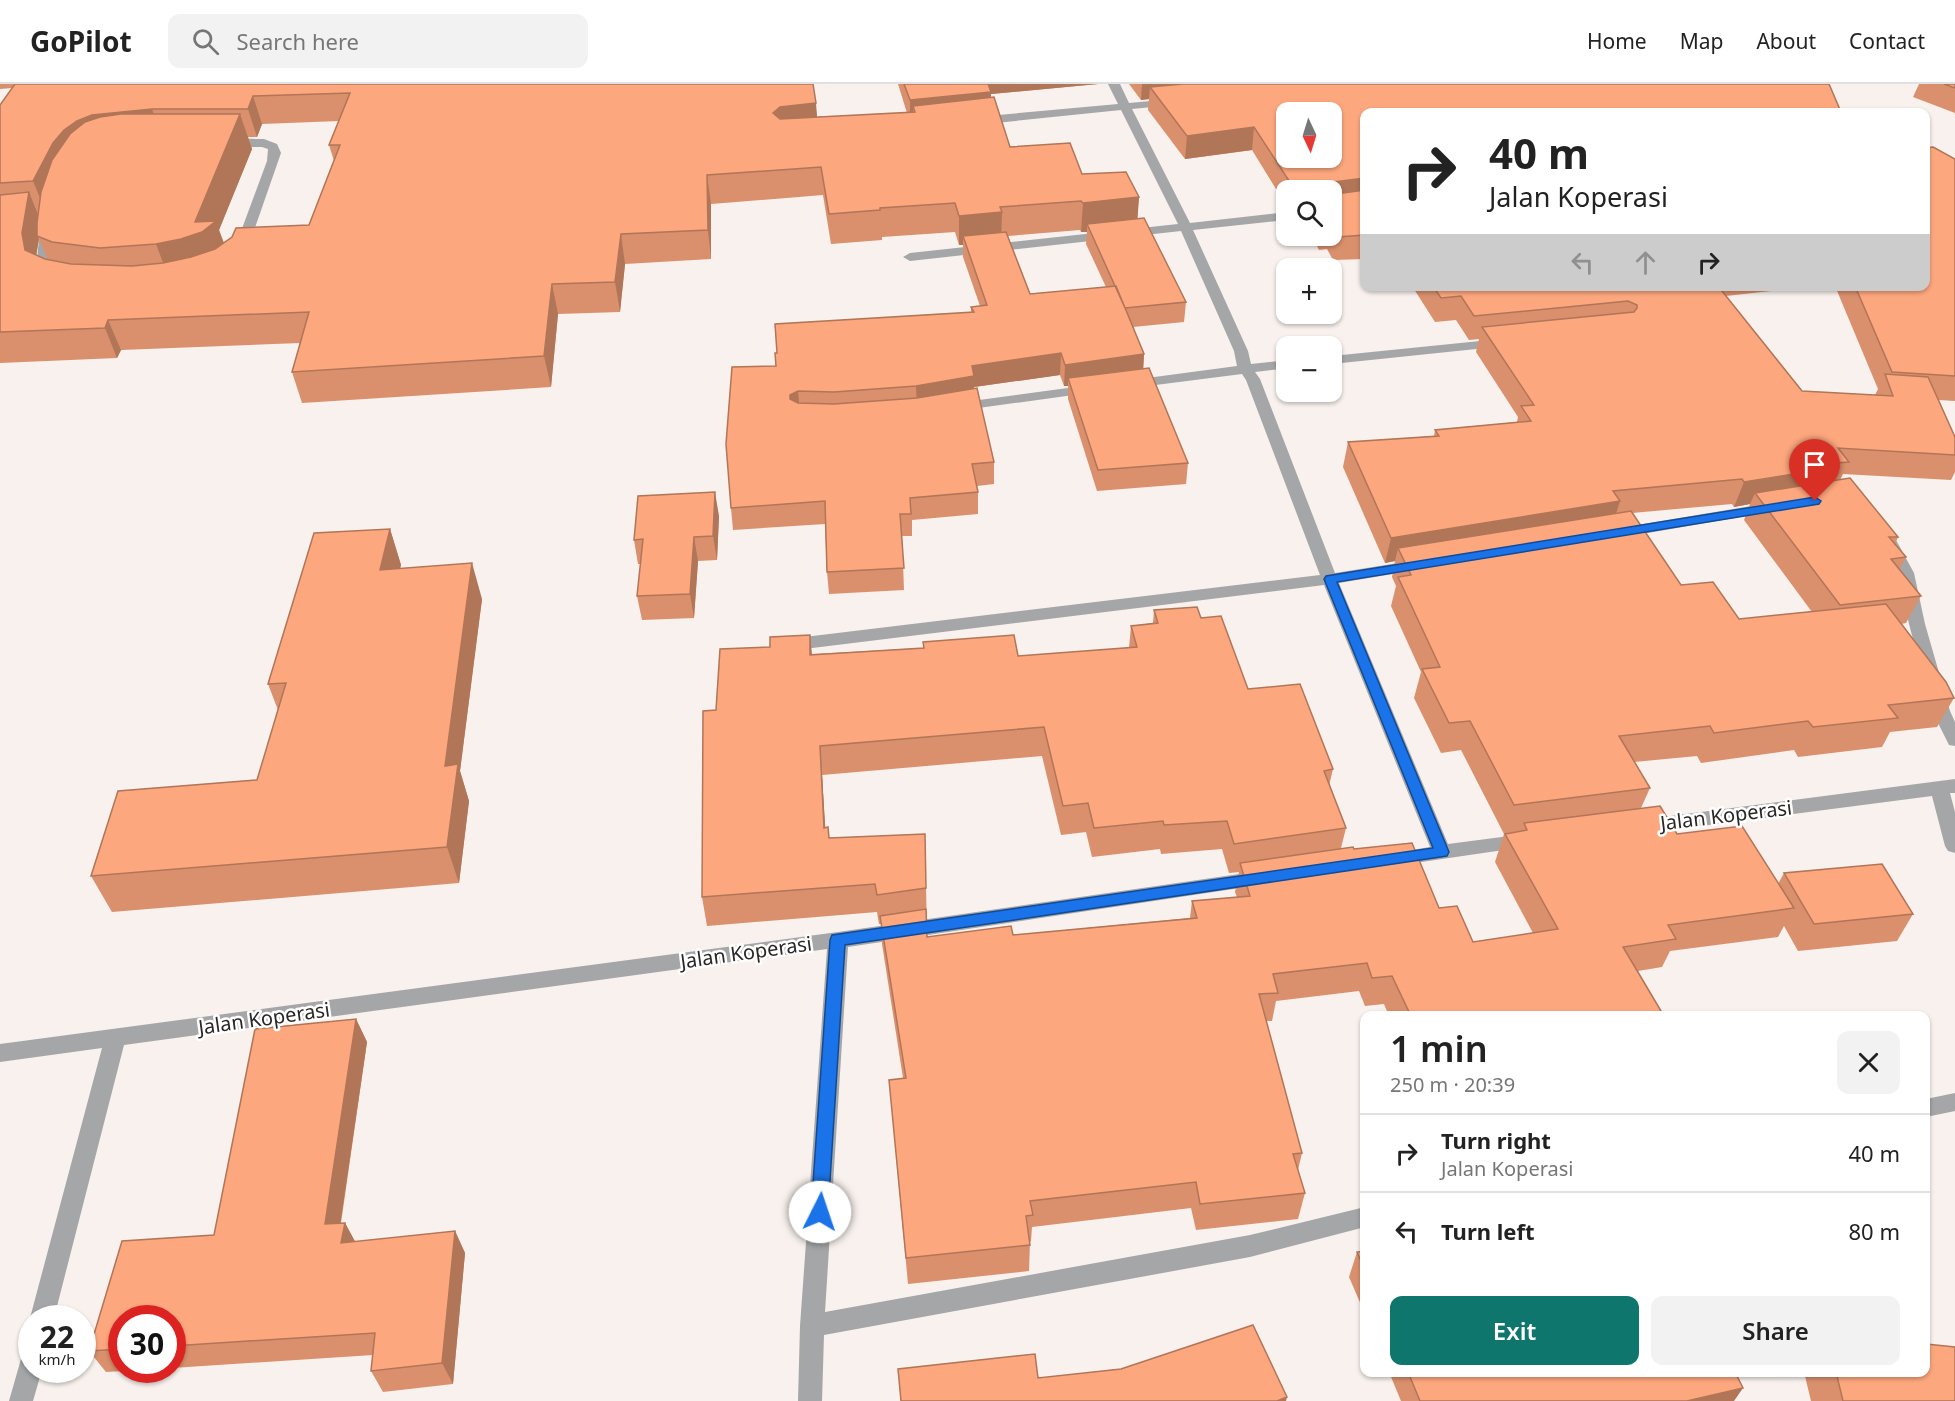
<!DOCTYPE html>
<meta charset="utf-8">
<style>
body{margin:0;font-family:"Noto Sans",sans-serif;background:#f2f2f2;color:#222;height:100vh;display:flex;flex-direction:column;font-size:22px;white-space:nowrap}
*{box-sizing:border-box;margin:0}
p{font-size:20px;color:#767676}
.icon{flex:none;width:33px;height:33px;fill:none;stroke:currentColor;stroke-width:2;stroke-linecap:round;stroke-linejoin:round}
.map{position:relative;flex:1;overflow:hidden}
.drawer{position:absolute;left:1360px;top:927px;width:570px;height:366px;display:flex;flex-direction:column;background:#fff;border-radius:12px;box-shadow:0 2px 4px #0004}
.drawer>*{flex:none}
.guide{position:absolute;left:1360px;top:24px;width:570px;height:183px;border-radius:12px;box-shadow:0 2px 4px #0004;background:#fff;color:#222;overflow:hidden}
.needle{width:39px;rotate:176deg}
.controls{position:absolute;left:1276px;top:18px;display:grid;gap:12px}
.controls a{display:grid;place-items:center;width:66px;height:66px;border-radius:12px;background:#fff;box-shadow:0 2px 4px #0004;font-size:30px}
.speed{position:absolute;left:18px;top:1221px;display:flex;gap:12px;font-size:30px;font-weight:700;text-align:center}
.speed>*{display:grid;place-content:center;width:78px;height:78px;border-radius:50%;background:#fff;box-shadow:0 2px 4px #0004;line-height:1}
.speed small{font-size:15px;font-weight:400}
.speed .limit{border:9px solid #d22;background:#fff;color:#111}
.pin{position:absolute;display:grid;place-items:center;width:51px;height:51px;color:#fff;margin:-62px -26px;border-radius:50% 50% 50% 0;rotate:-45deg;box-shadow:0 0 6px #0007}
.pin .icon{rotate:45deg}
.me{position:absolute;width:66px;margin:-33px;rotate:4deg;stroke-linejoin:round;filter:drop-shadow(0 0 4px #0008)}
.turn{display:flex;align-items:center;gap:21px;height:126px;padding:0 30px;font-size:27px}
.turn .icon{width:78px;height:78px;stroke-width:2.5}
.turn b{display:block;font-size:42px;line-height:51px}
.lanes{display:flex;align-items:center;height:57px;padding:0 30px;background:#0003;justify-content:center;gap:30px;direction:ltr}
.lanes .off{opacity:.35}
.round{display:grid;place-items:center;flex:none;width:63px;height:63px;border-radius:12px;background:#f2f2f2}
.overview{display:flex;align-items:center;justify-content:space-between;height:102px;padding:0 30px}
h1{font-size:36px;font-weight:600;line-height:45px}
.button{display:flex;gap:12px;margin-top:auto;padding:12px 30px}
.button a{flex:1;height:69px;border-radius:12px;background:#0f766e;color:#fff;font-size:24px;font-weight:600;line-height:69px;text-align:center}
.button a+a{background:#f2f2f2;color:#222}
ul{padding:0;list-style:none}
li{display:flex;align-items:center;gap:18px;height:78px;padding:0 30px;border-top:2px solid #e0e0e0}
li div{flex:1}
li b{display:block;font-size:22px}
li em{font-style:normal}
header{display:flex;align-items:center;gap:36px;box-sizing:border-box;height:84px;padding:0 30px;background:#fff;border-bottom:2px solid #e0e0e0}
header strong{font-size:28px}
nav{display:flex;gap:33px;margin-inline-start:auto;font-size:21px}
.search{width:420px;height:54px;background:#f2f2f2;display:flex;align-items:center;gap:15px;box-sizing:border-box;padding:0 21px;border-radius:12px;color:#767676;font-size:22px}
.map>svg:first-child{display:block}
.lines{fill:none;stroke-linecap:round;stroke-linejoin:round}
.lane{fill:#a4a6a8;fill-rule:evenodd}
.street{fill:#a4a6a8;fill-rule:evenodd}
.wall{fill:#da906c;fill-rule:evenodd}
.shaded-wall{fill:#b17558}
.building{fill:#fda77e;stroke:#b17558;stroke-width:1.5;fill-rule:evenodd}
.route{fill:#1a73e8;stroke:#114b97;stroke-width:1.5}
.labels{text-anchor:middle;dominant-baseline:central;stroke-width:5;stroke-linejoin:round;paint-order:stroke}
.street-label{font-size:20px;fill:#292625;stroke:#fff}
</style>
<header>
<strong>GoPilot</strong>
<div class="search"><svg class="icon" aria-label="search" viewBox="0 0 24 24"><circle cx="10" cy="10" r="6"/><path d="M15 15l6 6"/></svg>Search here</div>
<nav><a>Home</a><a>Map</a><a>About</a><a>Contact</a></nav>
</header>
<div class="map">
<svg width="1955" height="1317" viewBox="0 0 1955 1317">
<rect width="100%" height="100%" fill="#f8f1ed"/>
<g class="lines">
<!-- lane -->
<path class="lane" d="M264 55 277 60 281 69 243 178C217 212 66 224 38 192 35 166 41 140 52 116 59 98 69 79 86 68 119 48 222 55 264 55ZM134 63H262L268 65 267 77 230 177C203 205 84 212 51 190 46 155 63 95 93 74 105 66 120 64 134 63Z"/>
<!-- street -->
<path class="street" d="M1108 0H1120L1129 19 1173 15 1179 18 1173 21 1132 25 1190 139 1287 128V136L1193 146 1248 267 1251 280 1287 276V284L1255 288 1260 295 1335 489 1417 476 1423 477 1425 481 1423 485 1339 499 1448 760 1525 750 1532 752 1534 757 1532 762 1394 782 1387 780 1384 775 1387 770 1430 763 1324 501 796 566 790 564 787 560 790 556 796 554 1320 491 1246 296 1242 290 1132 304 1125 300 1132 296 1237 282 1234 267 1181 147 910 177 903 173 910 169 1178 140 1121 26 976 41 970 37 976 33 1118 20Z
M1500 255 1507 259 1505 262 1332 280V272Z
M1090 301 1097 305 1095 308 957 327 950 323 957 319Z
M1769 419 1777 424 1775 427 1619 454 1611 449 1619 444Z
M1890 455 1896 456 1914 489 1925 540 1950 627 1955 638V662L1949 661 1932 627 1909 540 1898 489 1882 460Z
M1955 695V709H1950L1955 728V769L1948 767 1945 762 1932 712 1647 749 1640 747 1638 742 1640 737 1647 735Z
M1260 787 1267 789 1270 794 1267 799 1260 801 848 863 825 1228 1250 1151 1365 1123V1143L1250 1173 824 1251 822 1317H798L800 1242 827 865 124 961 54 1234H32V1237L30 1234 102 964 0 978V960L838 848Z
M1955 1009V1027L1926 1033V1015Z
M32 1264V1286H42L33 1317H9L23 1268Z"/>
</g>
<!-- wall -->
<path class="wall" d="M0 0H813L817 33 907 29 898 0H1098L991 10V14L1010 63 1082 90 1139 113 1137 135 1186 218 1184 238 1133 243 1144 270 1143 284 1188 379 1186 400 1097 407 1068 315V302H1064L1060 291 974 303 994 378V400L977 402 978 408V430L912 436V452H902L904 506 829 510 827 488 825 440 733 446 731 424 776 282 971 229V223L980 222 963 173V161H959L955 148 882 153V156L831 160 823 111 711 120V175L625 180 620 228 558 230 551 303 302 319 292 288 300 259 121 266 117 274 0 279V21L12 4 0 5ZM339 37 329 61 334 77 309 141 224 159 219 146 252 65 248 53H257L262 40ZM1080 146 1081 148H1087L1086 160 1106 203 1030 210 1008 152ZM39 155 48 176 36 171Z
M1129 0H1829L1365 28V175L1333 176 1327 165 1319 166 1316 160H1310L1305 152H1332V106H1287V123L1252 66 1185 75 1148 26 1149 15 1141 16Z
M1919 0H1955V29L1913 13Z
M1955 75V317L1939 316 1955 353V388L1951 396 1843 390 1840 396 1898 453 1895 460 1906 473 1899 486 1921 512 1906 539 1901 540 1954 614 1937 643 1890 648 1882 663 1798 673 1794 666 1701 679 1697 672 1634 678 1650 704 1641 724 1677 750 1778 800 1784 789 1913 830 1897 857 1798 867 1784 842 1778 853 1670 867 1662 883 1638 887 1664 932H1389L1384 920 1365 922 1359 907 1276 917 1272 937H1266L1302 1069 1298 1086 1305 1109 1298 1135 1196 1146 1191 1124 1032 1143 1031 1157 1030 1158 1029 1187 908 1200 889 996 903 994 882 860 881 840H879L877 828 707 842 702 813 716 626 812 570 923 564V558L1018 572 1129 564 1131 542 1153 539 1154 526 1201 534 1248 605 1333 685 1329 702 1346 744 1341 764 1354 765 1439 824 1473 858 1533 849 1495 778 1504 750 1461 666 1441 669 1414 614 1421 588 1391 522 1396 502 1392 493 1395 477 1385 479 1343 383 1348 358 1434 352 1435 346 1517 338 1518 333 1476 268 1479 255 1469 256 1456 236 1435 238 1412 202H1817L1726 212 1802 307 1875 311 1878 305 1835 202H1926ZM1732 420 1734 423 1750 420 1744 436 1812 528 1739 535 1681 501 1632 429ZM1042 672 1061 751 1086 748 1092 773 1160 765 1161 770 1222 765 1229 789 1239 788 1235 808 1237 813 1192 817 1190 834 1013 851 927 853 925 750 829 754 825 743 822 691Z
M719 432 717 476 698 477 694 534 642 536 637 512 641 480H638L634 456Z
M390 445 401 481 400 484 482 515 460 687 469 717 459 799 112 828 91 792 257 696 278 626 268 600Z
M356 935 367 958 341 1139H345L355 1158 455 1147 465 1169 453 1300 383 1308 371 1287 373 1271 172 1284V1234H122V1286H141L106 1288 89 1267 122 1157 214 1151 255 945Z
M1365 1167V1230L1349 1193 1357 1168Z
M1389 1288H1735L1734 1317H1401Z
M1804 1288H1926L1955 1317H1811Z"/>
<!-- shaded-wall -->
<path class="shaded-wall" d="M984 0H1098L991 10 990 30 915 28 913 22 914 38H910V16Z
M1142 0H1293L1150 3 1149 15 1141 16Z
M253 12 262 40 257 53 248 25Z
M816 19 818 47 783 51 773 29 780 23Z
M152 25 162 53 45 126 33 97 53 59 64 46 77 37 92 31Z
M240 30 252 65 219 146 229 174 170 197 156 160 195 138Z
M1254 43 1252 66 1185 75 1187 52Z
M707 91 711 120V175L708 146Z
M1365 94V117L1332 121 1334 98Z
M29 108 41 138 37 152 39 155 35 179 25 166 22 149Z
M1139 113 1137 142 1087 140V148H1081L1083 119Z
M1002 128 1001 157 963 152V161H959V132Z
M621 150 625 180 620 228 615 198Z
M552 200 558 230 551 303 544 272Z
M108 236 121 266 117 274 105 244Z
M1061 269 1060 291 974 303V314L917 324 916 302 972 282Z
M1144 270 1143 292 1068 294V302H1064L1065 281Z
M798 307 800 329 792 333 790 311Z
M1839 383 1828 408 1755 409 1750 420 1734 423 1744 398Z
M715 408 719 432 717 476 713 452Z
M1620 417 1612 442 1398 464 1395 477 1385 479 1391 454Z
M390 445 401 481 391 522 380 486Z
M694 453 698 477 694 534 690 510Z
M472 479 482 515 460 687 469 717 459 799 447 763 445 682Z
M810 551 813 580 810 571Z
M820 662 822 691 827 772 824 744Z
M356 935 367 958 337 1162 325 1140Z
M345 1139 357 1161 341 1159Z
M455 1147 465 1169 453 1300 442 1279Z
M1743 1304 1734 1317H1687Z
M1287 1313 1286 1317H1277Z"/>
<!-- building -->
<path class="building" d="M15 0H813L816 19 780 23 773 29 780 35 915 28 913 22 994 13 1010 63 1070 59 1082 90 1126 88 1139 113 1083 119 1081 117 1000 123 1002 128 959 132 955 119 880 124V126L829 130 821 83 707 91 708 146 621 150 615 198 552 200 544 272 292 288 309 228 108 236 105 244 0 248V111L29 108 22 149 25 166 45 175 71 180 132 182 163 179 191 173 215 165 232 153 236 144 309 141 340 61H329L350 9 253 12 248 25H152L92 31 77 37 64 46 53 59 33 97 0 99V21Z
M904 0H988L991 8 910 16Z
M1183 0H1829L1841 28H1365V94L1334 98V108L1336 110 1365 106V151L1337 153 1332 144V106H1295L1254 43 1187 52 1150 3ZM1287 28H1332V74H1287Z
M1944 0H1955V4Z
M121 30H240L195 138 216 137 202 148 181 155 156 160 100 164 52 158 37 152V139L41 108 52 76 70 50 85 38 100 33Z
M1933 63 1955 75V292L1892 288 1855 202H1926V64Z
M1144 134 1186 218 1125 224 1087 140Z
M1006 148 1030 210 1116 202 1144 270 1065 281 1061 269 972 282 974 292 916 302 834 308 798 307 790 311V315L798 319 834 320 917 314 977 304 994 378 972 380 978 408 910 414 911 430H900L904 484 827 488 825 417 731 424 726 360 732 283 776 282 775 269H777L775 240 974 228 971 223 987 221 963 152Z
M1433 202H1718L1802 307 1893 312 1885 290 1928 293 1955 353V371L1838 364 1849 378 1835 379 1839 383 1744 398 1742 395 1613 407 1620 417 1391 454 1348 358 1439 352 1435 346 1531 337 1521 322 1534 321 1482 243 1634 228 1637 224V221L1628 217 1474 232 1461 212 1441 214Z
M1149 284 1188 379 1098 386 1068 294Z
M1850 394 1898 453H1889L1906 473 1891 475 1921 512 1840 521 1755 409Z
M715 408 713 452 694 453 690 510 637 512 643 455 634 456 638 412Z
M1631 427 1681 501 1713 498 1739 535 1886 520 1946 598 1954 614 1888 621 1898 634 1813 643 1808 637 1714 649 1710 642 1619 652 1650 704 1514 721 1470 637 1449 639 1422 585 1440 583 1398 493 1411 491 1398 464Z
M390 445 380 486 472 479 445 682 458 680 447 763 91 792 118 707 257 696 286 599 268 600 314 449Z
M1197 523 1201 534 1221 532 1248 605 1300 600 1333 685 1324 687 1346 744 1234 760 1227 737 1164 741 1163 737 1094 744 1088 719 1063 722 1044 643 820 662 824 744 828 743 829 754 925 750 926 804 877 811 875 800 702 813 703 627 716 626 720 565 770 563V553L810 551V571L924 564 923 558 1014 551 1018 572 1137 563 1131 542 1158 539 1154 526Z
M1660 722 1677 750 1742 742 1794 824 1668 841 1676 855 1623 863 1664 932H1411L1392 892 1372 894 1367 879 1273 890 1278 909 1259 910 1302 1069 1293 1070 1305 1109 1200 1120 1196 1098 1030 1117 1033 1131 1026 1132 1030 1161 906 1174 889 996 906 994 880 832 926 825 927 853 1011 842 1013 851 1197 834 1192 817 1250 812 1240 779 1353 763 1354 765 1412 759 1439 824 1457 822 1473 858 1558 845 1505 750 1527 746 1524 739Z
M1882 780 1913 830 1814 840 1784 789Z
M356 935 325 1140 345 1139 341 1159 455 1147 442 1279 371 1287 375 1249 172 1262V1234H122V1265L89 1267 122 1157 214 1151 255 945Z
M1365 1167V1186L1357 1168Z
M1253 1241 1287 1313 1277 1317H901L898 1285 1035 1270 1038 1294 1121 1285Z
M1926 1260 1955 1263V1317H1843L1836 1288H1926Z
M1408 1288H1735L1743 1304 1687 1317H1420Z"/>
<!-- route -->
<path class="route" d="M1815 413 1821 417 1819 420 1337 498 1449 768 1447 772 845 861 828 1128 826 1134 820 1136 814 1134 811 1128 830 856 832 851 1433 764 1324 495 1326 492Z"/>
<g class="labels">
<!-- street labels -->
<g class="street-label">
<text transform="translate(1726 731) rotate(-7)">Jalan Koperasi</text>
<text transform="translate(746 868) rotate(-8)">Jalan Koperasi</text>
<text transform="translate(264 934) rotate(-8)">Jalan Koperasi</text>
</g>
</g>
</svg>
<div class="controls">
<a><svg class="needle" viewBox="-14 -14 28 28"><path d="M0-13l5 13h-10z" fill="#e53935"/><path d="M0 13l5-13h-10z" fill="#767676"/></svg></a>
<a><svg class="icon" aria-label="search" viewBox="0 0 24 24"><circle cx="10" cy="10" r="6"/><path d="M15 15l6 6"/></svg></a>
<a>+</a>
<a>−</a>
</div>
<div class="speed"><div>22<small>km/h</small></div><div class="limit">30</div></div>
<div class="pin" style="left:1815px;top:417px;background:#d93025"><svg class="icon" aria-label="arrive" viewBox="0 0 24 24"><path d="M6 21V4h12l-3 4 3 4H6"/></svg></div>
<svg class="me" style="left:820px;top:1128px" viewBox="-20 -20 40 40"><circle r="19" fill="#fff"/><path d="M0-13L10 11 0 6-10 11z" fill="#1a73e8"/></svg>
<div class="guide">
<div class="turn"><svg class="icon" aria-label="right" viewBox="0 0 24 24"><path d="M7 20v-9h11M14 6l5 5-5 5"/></svg><div><b>40 m</b>Jalan Koperasi</div></div>
<div class="lanes"><svg class="icon off" aria-label="left" viewBox="0 0 24 24"><path d="M17 20v-9H6M10 6l-5 5 5 5"/></svg><svg class="icon off" aria-label="ahead" viewBox="0 0 24 24"><path d="M12 20V5M6 11l6-6 6 6"/></svg><svg class="icon" aria-label="right" viewBox="0 0 24 24"><path d="M7 20v-9h11M14 6l5 5-5 5"/></svg></div>
</div>
<section class="drawer">
<div class="overview"><div><h1>1 min</h1><p>250 m · 20:39</p></div><a class="round"><svg class="icon" aria-label="close" viewBox="0 0 24 24"><path d="M6 6l12 12M18 6L6 18"/></svg></a></div>
<ul>
<li><svg class="icon" aria-label="right" viewBox="0 0 24 24"><path d="M7 20v-9h11M14 6l5 5-5 5"/></svg><div><b>Turn right</b><p>Jalan Koperasi</p></div><em>40 m</em></li>
<li><svg class="icon" aria-label="left" viewBox="0 0 24 24"><path d="M17 20v-9H6M10 6l-5 5 5 5"/></svg><div><b>Turn left</b></div><em>80 m</em></li>
</ul>
<div class="button"><a>Exit</a><a>Share</a></div>
</section>
</div>
